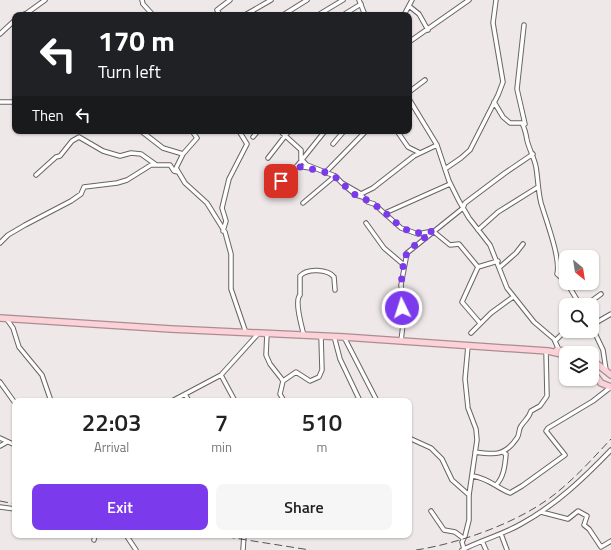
<!DOCTYPE html>
<style>
body{margin:0;font-family:"Titillium Web",sans-serif;background:#f6f6f6;color:#222;height:100vh;display:flex;flex-direction:column;font-size:15px;white-space:nowrap}
*{box-sizing:border-box;margin:0}
p{font-size:13px;color:#767676}
.icon{flex:none;width:22px;height:22px;fill:none;stroke:currentColor;stroke-width:2;stroke-linecap:round;stroke-linejoin:round}
.map{position:relative;flex:1;overflow:hidden}
.panel{position:absolute;left:12px;top:398px;width:400px;height:140px;display:flex;flex-direction:column;background:#fff;border-radius:8px;box-shadow:0 1px 3px #0004}
.panel>*{flex:none}
.guide{position:absolute;left:12px;top:12px;width:400px;height:122px;border-radius:8px;box-shadow:0 1px 3px #0004;background:#202124;color:#fff;overflow:hidden}
.needle{width:26px;rotate:150deg}
.controls{position:absolute;left:559px;top:250px;display:grid;gap:8px}
.controls a{display:grid;place-items:center;width:40px;height:40px;border-radius:8px;background:#fff;box-shadow:0 1px 3px #0004;font-size:20px}
.pin{position:absolute;display:grid;place-items:center;width:34px;height:34px;color:#fff;margin:-17px;border-radius:8px;box-shadow:0 2px 6px #0006}
.me{position:absolute;width:44px;margin:-22px;rotate:356deg;stroke-linejoin:round;filter:drop-shadow(0 0 3px #0008)}
.turn{display:flex;align-items:center;gap:14px;height:84px;padding:0 20px;font-size:18px}
.turn .icon{width:52px;height:52px;stroke-width:2.5}
.turn b{display:block;font-size:28px;line-height:34px}
.then{display:flex;align-items:center;height:38px;padding:0 20px;background:#0003;gap:8px;font-size:15px}
.eta{display:flex;justify-content:space-evenly;align-items:center;height:68px;text-align:center}
.eta b{font-size:24px;font-weight:600;line-height:28px}
.button{display:flex;gap:8px;margin-top:auto;padding:8px 20px}
.button a{flex:1;height:46px;border-radius:8px;background:#7c3aed;color:#fff;font-size:16px;font-weight:600;line-height:46px;text-align:center}
.button a+a{background:#f6f6f6;color:#222}
.map>svg:first-child{display:block}
.lines{fill:none;stroke-linecap:round;stroke-linejoin:round}
.minor-casing{stroke:#696364;stroke-width:5.5}
.trunk-casing{stroke:#ac8c90;stroke-width:8}
.minor{stroke:#fff;stroke-width:3.5}
.trunk{stroke:#fad2d8;stroke-width:5.5}
.rail{stroke:#585555;stroke-width:1;stroke-dasharray:8 4;stroke-linecap:butt}
.route{stroke:#7c3aed;stroke-width:7;stroke-dasharray:0 12.6}
</style>
<div class="map">
<svg width="611" height="550" viewBox="0 0 611 550">
<rect width="100%" height="100%" fill="#efe8e9"/>
<g class="lines">
<!-- minor casing -->
<g class="minor-casing">
<path id="minor" d="M142 0 143 4 153 15
M359 0 365 15
M409 6 419 14 428 30
M22 15 27 13 45 0
M220 15 217 10 230 0
M245 15 271 0
M283 15 307 0
M318 15 343 0
M343 15 361 4
M404 15 412 0
M524 25 517 89 525 124
M0 34 15 20
M409 42 469 0
M409 92 425 80
M409 99 437 145 449 181 459 201 469 218 490 245 507 288 534 322 554 339 559 350
M0 102H15
M494 102 503 117 510 123H522C525 129 526 134 527 140 529 149 534 157 536 167 538 179 538 191 541 203 546 220 561 259 557 274L566 282
M141 131 163 148 183 154
M192 131 197 138
M280 131 301 150V159L307 165 335 176 342 183 361 194 373 188 414 156 437 145
M397 131 408 147 420 153
M253 137 258 131
M197 138 183 154 176 168 185 183 207 203 225 232 231 254V289L246 333
M333 144 344 131
M268 158 289 131
M297 166 310 168
M445 169 461 158 470 150 498 95 503 82 493 23 496 0
M325 173 366 131
M36 175 56 157 60 156 72 141 79 137 103 151 120 156 131 153 141 154 155 164
M281 181 297 166 325 131
M345 186 356 195 363 197 368 202 374 204 401 228 418 234 433 231 450 245 459 244 478 267 498 261
M303 203 335 176
M385 213 450 184
M366 223 384 248 404 265
M478 230 498 212 538 187
M223 231 226 221 222 208 229 179 247 144 239 131
M0 243 8 235 25 225 71 201 81 194 84 187 117 183 127 180 151 165H170L174 171 178 172
M478 267 462 302 480 323
M500 267 516 253 523 244
M567 283 580 305
M586 305 601 294
M6 318 13 328 19 347 42 375 51 401
M592 325 611 314
M592 327 603 350 606 370
M267 333 266 355 270 364 281 378 283 381 280 394 284 401
M471 333 491 313 513 297
M304 336C302 327 294 301 300 295V276C307 268 328 269 334 277L335 290
M334 336 340 359 360 401
M344 337 377 401
M401 341 404 316 401 285 407 253 463 208 465 203 505 173 533 154
M555 341 566 330
M221 375 235 401
M283 381 296 372 310 381 319 377 322 370 321 336
M0 382 15 403
M185 394 189 401
M172 401 221 375 258 334
M0 438 15 445
M409 438 431 448 442 459 452 480 469 495
M0 446 7 442
M475 452C495 455 505 456 517 438 520 434 518 430 521 426 525 420 529 418 531 411L540 406 547 396 546 351
M473 476C490 479 495 487 510 493L522 486 565 455 546 431 548 428 593 401 611 387
M496 485C504 477 505 465 506 454L502 452
M0 507 15 509
M431 511 444 530 455 532 463 538
M541 512 568 519 578 511 587 516 584 525 589 529 601 547 611 541
M501 534 507 550
M126 535 136 550
M94 540 95 535
M482 541 486 550
M464 549 462 542 465 536 469 520V495L477 440 476 429 468 408 465 379 468 346
M243 550 244 535
M462 550C481 540 502 535 521 524 556 505 584 478 611 450"/>
</g>
<!-- trunk casing -->
<g class="trunk-casing">
<path id="trunk" d="M0 318 171 329 344 337 548 351 566 355
M557 350 576 353
M592 360 611 375
M592 371 601 383 611 387"/>
</g>
<!-- minor -->
<use href="#minor" class="minor"/>
<!-- trunk -->
<use href="#trunk" class="trunk"/>
<!-- rail -->
<path class="rail" d="M0 501 15 504
M215 535 310 550
M416 550C462 543 526 520 561 489 579 474 595 456 611 439"/>
</g>
<g class="lines">
<!-- route -->
<path class="route" d="M281 181 297 166C310 170 324 169 335 177 343 182 348 191 356 195 363 198 369 201 375 205 396 219 403 239 433 231L410 249 404 258 401 285 402 308"/>
</g>
</svg>
<div class="controls">
<a><svg class="needle" viewBox="-14 -14 28 28"><path d="M0-13l5 13h-10z" fill="#e53935"/><path d="M0 13l5-13h-10z" fill="#767676"/></svg></a>
<a><svg class="icon" aria-label="search" viewBox="0 0 24 24"><circle cx="10" cy="10" r="6"/><path d="M15 15l6 6"/></svg></a>
<a><svg class="icon" aria-label="layers" viewBox="0 0 24 24"><path d="M12 4l9 5-9 5-9-5zM3 14l9 5 9-5"/></svg></a>
</div>
<div class="pin" style="left:281px;top:181px;background:#d93025"><svg class="icon" aria-label="arrive" viewBox="0 0 24 24"><path d="M6 21V4h12l-3 4 3 4H6"/></svg></div>
<svg class="me" style="left:402px;top:308px" viewBox="-20 -20 40 40"><circle r="17" fill="#7c3aed" stroke="#fff" stroke-width="3"/><path d="M0-11L8 9 0 5-8 9z" fill="#fff"/></svg>
<div class="guide">
<div class="turn"><svg class="icon" aria-label="left" viewBox="0 0 24 24"><path d="M17 20v-9H6M10 6l-5 5 5 5"/></svg><div><b>170 m</b>Turn left</div></div>
<div class="then">Then<svg class="icon" aria-label="left" viewBox="0 0 24 24"><path d="M17 20v-9H6M10 6l-5 5 5 5"/></svg></div>
</div>
<section class="panel">
<div class="eta">
<div><b>22:03</b><p>Arrival</p></div>
<div><b>7</b><p>min</p></div>
<div><b>510</b><p>m</p></div>
</div>
<div class="button"><a>Exit</a><a>Share</a></div>
</section>
</div>
